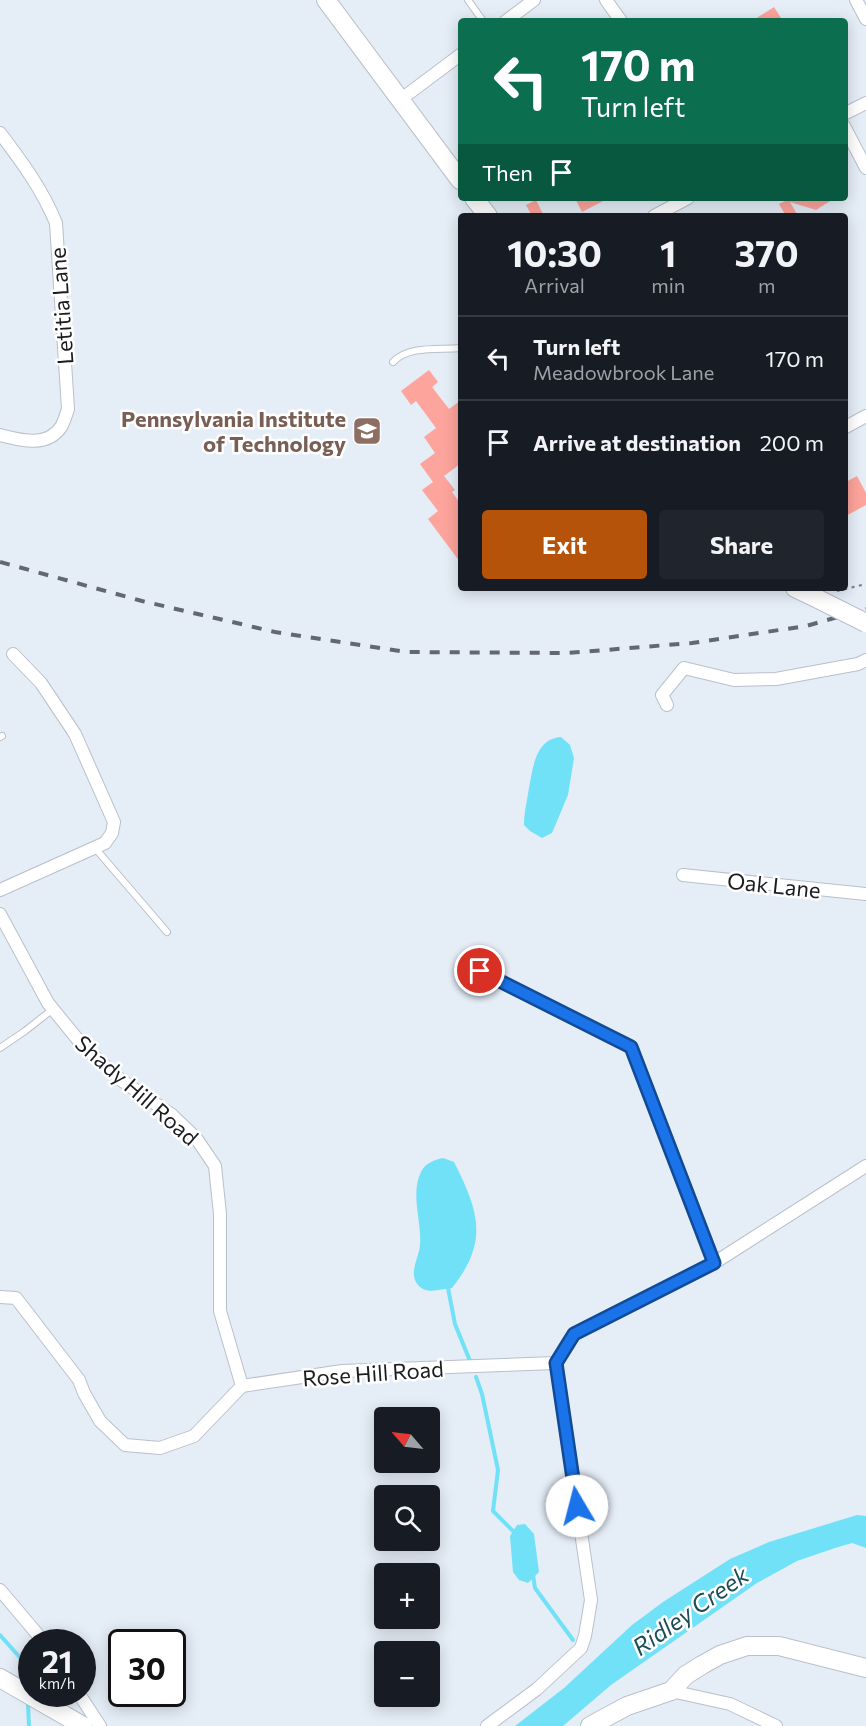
<!DOCTYPE html>
<meta charset="utf-8">
<style>
body{margin:0;font-family:Commissioner,sans-serif;background:#20242c;color:#f1f3f6;height:100vh;display:flex;flex-direction:column;font-size:22px;white-space:nowrap}
*{box-sizing:border-box;margin:0}
p{font-size:20px;color:#9ea1a6}
.icon{flex:none;width:33px;height:33px;fill:none;stroke:currentColor;stroke-width:2;stroke-linecap:round;stroke-linejoin:round}
.map{position:relative;flex:1;overflow:hidden}
.sheet{position:absolute;left:458px;top:213px;width:390px;height:378px;display:flex;flex-direction:column;background:#171b24;border-radius:6px;box-shadow:0 3px 15px #0003}
.sheet>*{flex:none}
.guide{position:absolute;left:458px;top:18px;width:390px;height:183px;border-radius:6px;box-shadow:0 3px 15px #0003;background:#0b6e4f;color:#fff;overflow:hidden}
.needle{width:39px;rotate:298deg}
.buttons{position:absolute;left:374px;top:1407px;display:grid;gap:12px}
.buttons a{display:grid;place-items:center;width:66px;height:66px;border-radius:6px;background:#171b24;box-shadow:0 3px 15px #0003;font-size:30px}
.speed{position:absolute;left:18px;top:1629px;display:flex;gap:12px;font-size:30px;font-weight:700;text-align:center}
.speed>*{display:grid;place-content:center;width:78px;height:78px;border-radius:50%;background:#171b24;box-shadow:0 3px 15px #0003;line-height:1}
.speed small{font-size:15px;font-weight:400}
.speed .limit{border:3px solid #111;border-radius:9px;background:#fff;color:#111}
.pin{position:absolute;display:grid;place-items:center;width:51px;height:51px;color:#fff;margin:-26px;border:3px solid #fff;border-radius:50%;box-shadow:0 2px 6px #0007}
.me{position:absolute;width:66px;margin:-33px;rotate:352deg;stroke-linejoin:round;filter:drop-shadow(0 0 4px #0008)}
.turn{display:flex;align-items:center;gap:21px;height:126px;padding:0 24px;font-size:27px}
.turn .icon{width:78px;height:78px;stroke-width:2.5}
.turn b{display:block;font-size:42px;line-height:51px}
.then{display:flex;align-items:center;height:57px;padding:0 24px;background:#0003;gap:12px;font-size:22px}
.eta{display:flex;justify-content:space-evenly;align-items:center;height:102px;text-align:center}
.eta b{font-size:36px;font-weight:700;line-height:42px}
.button{display:flex;gap:12px;margin-top:auto;padding:12px 24px}
.button a{flex:1;height:69px;border-radius:6px;background:#b45309;color:#fff;font-size:24px;font-weight:700;line-height:69px;text-align:center}
.button a+a{background:#20242c;color:#f1f3f6}
ul{padding:0;list-style:none}
li{display:flex;align-items:center;gap:18px;height:84px;padding:0 24px;border-top:2px solid #363941}
li div{flex:1}
li b{display:block;font-size:22px}
li em{font-style:normal}
.map>svg:first-child{display:block}
.water{fill:#71e1f8}
.lines{fill:none;stroke-linecap:round;stroke-linejoin:round}
.stream{stroke:#71e1f8;stroke-width:4}
.building{fill:#fda49c}
.lane-casing{stroke:#b9c0ca;stroke-width:8}
.street-casing{stroke:#b9c0ca;stroke-width:14}
.secondary-casing{stroke:#b9c0ca;stroke-width:20}
.path{stroke:#7a7f85;stroke-width:2;stroke-dasharray:3 4.5;stroke-linecap:butt}
.lane{stroke:#fff;stroke-width:6}
.street{stroke:#fff;stroke-width:12}
.secondary{stroke:#fff;stroke-width:18}
.rail{stroke:#63686e;stroke-width:4;stroke-dasharray:10 10;stroke-linecap:butt}
.secondary-bridge-casing{stroke:#b9c0ca;stroke-width:20;stroke-linecap:butt}
.secondary-bridge{stroke:#fff;stroke-width:18}
.route-casing{stroke:#114b97;stroke-width:15}
.route{stroke:#1a73e8;stroke-width:10}
.labels{text-anchor:middle;dominant-baseline:central;stroke-width:5;stroke-linejoin:round;paint-order:stroke}
.street-label{font-size:22px;fill:#1a1c20;stroke:#fff}
.education-label{font-size:22px;font-weight:bold;fill:#785e54;stroke:#fff;text-anchor:end}
.water-label{font-size:24px;font-style:italic;fill:#1c4d57;stroke:#fff}
</style>
<div class="map">
<svg width="866" height="1726" viewBox="0 0 866 1726">
<rect width="100%" height="100%" fill="#e5edf7"/>
<!-- water -->
<path class="water" d="M561 737 570 745 574 758 568 795 552 833 542 838 530 831 524 825C524 813 527 801 529 788 533 768 535 739 561 737Z
M443 1158 454 1162C479 1211 489 1242 452 1288 441 1289 426 1295 418 1285 408 1273 419 1258 420 1245 422 1222 410 1194 421 1172 425 1163 434 1160 443 1158Z
M857 1515 866 1516V1548L852 1543 835 1548 797 1561 757 1583 611 1685 563 1726H515L564 1688 632 1625 663 1602 730 1559 769 1542Z
M525 1524 534 1534 539 1572 528 1583 519 1580 513 1572 510 1536 517 1525Z"/>
<g class="lines">
<!-- stream -->
<path class="stream" d="M448 1288 455 1324 470 1361
M476 1377 482 1394 498 1470 493 1511 513 1531 517 1532
M533 1575 535 1588 573 1640
M0 1635 32 1671
M28 1705 29 1726"/>
</g>
<!-- building -->
<path class="building" d="M774 7 783 21H752Z
M575 198H609L582 212Z
M786 198H835L816 210 790 202 798 216H786L779 204 785 201Z
M536 200 544 216H532L526 205Z
M429 370 438 382 432 387 449 409 460 401V464L444 476 455 490 452 492 460 503V562L428 519 438 511 422 490 433 482 420 464 435 453 424 437 436 428 416 401 411 405 401 391Z
M857 476 866 493V505L844 517V483Z"/>
<g class="lines">
<!-- lane casing -->
<g class="lane-casing">
<path id="lane" d="M468 0 483 21
M393 362C408 345 440 350 460 348
M0 737 2 736
M95 848 167 932
M0 1048 25 1031 53 1009"/>
</g>
<!-- street casing -->
<g class="street-casing">
<path id="street" d="M606 0 621 21
M856 0 866 19
M506 21 534 0
M400 100 460 55
M844 114 866 103
M844 126 866 168
M0 133C22 162 42 189 56 223L68 409C66 415 64 422 61 427 47 448 20 440 0 435
M654 216 688 198
M844 428 866 416
M667 705 662 695 684 668 734 680 776 679 858 664 866 660
M683 875 866 894
M0 890 105 843 112 833 114 822 75 734 41 683 13 654
M0 914 48 1003 83 1046 121 1080 172 1115 196 1138 215 1166 220 1214V1311L242 1386
M480 971 631 1047 714 1263
M0 1297 16 1298 79 1380 84 1393 100 1421 125 1445 160 1448 194 1436 242 1386 342 1371 556 1363
M0 1590 44 1642
M671 1691 730 1704 776 1726
M79 1694 100 1726
M487 1726 537 1689 581 1648 585 1636 591 1600 556 1363 574 1334 714 1263 866 1166"/>
</g>
<!-- secondary casing -->
<g class="secondary-casing">
<path id="secondary" d="M326 0 460 180
M474 198 488 216
M795 588 820 600
M0 1678 83 1726
M590 1726 627 1706 671 1691 686 1675 702 1665 720 1655 747 1646H779L866 1668"/>
</g>
<!-- path -->
<path class="path" d="M837 591 866 584"/>
<!-- lane -->
<use href="#lane" class="lane"/>
<!-- street -->
<use href="#street" class="street"/>
<!-- secondary -->
<use href="#secondary" class="secondary"/>
<!-- rail -->
<path class="rail" d="M0 562 142 601 275 632 407 652 568 653 692 643 806 626 866 609"/>
<!-- secondary-bridge casing -->
<g class="secondary-bridge-casing">
<path id="secondary-bridge" d="M820 600 866 623"/>
</g>
<!-- secondary-bridge -->
<use href="#secondary-bridge" class="secondary-bridge"/>
</g>
<g class="lines">
<!-- route casing -->
<g class="route-casing">
<path id="route" d="M480 971 631 1047 714 1263 574 1334 556 1363 577 1506"/>
</g>
<!-- route -->
<use href="#route" class="route"/>
</g>
<!-- icons -->
<defs>
<g id="school-square" transform="scale(1.5)"><rect x="-9" y="-9" width="18" height="18" rx="4" fill="#8d6e63" stroke="#fff"/><path d="M0-5L7-2L0 1L-7-2ZM-4 1L0 2.5L4 1V4Q0 6-4 4Z" fill="#fff"/></g>
</defs>
<g fill-rule="evenodd">
<use href="#school-square" x="367" y="431"/>
</g>
<g class="labels">
<!-- street labels -->
<g class="street-label">
<text transform="translate(61 306) rotate(-94)">Letitia Lane</text>
<text transform="translate(774 885) rotate(6)">Oak Lane</text>
<text transform="translate(137 1090) rotate(41)">Shady Hill Road</text>
<text transform="translate(373 1373) rotate(-4)">Rose Hill Road</text>
</g>
<!-- education labels -->
<g class="education-label">
<text x="346" y="418">Pennsylvania Institute<tspan x="346" dy="25">of Technology</tspan></text>
</g>
<!-- water labels -->
<g class="water-label">
<text transform="translate(690 1610) rotate(-35)">Ridley Creek</text>
</g>
</g>
</svg>
<div class="buttons">
<a><svg class="needle" viewBox="-14 -14 28 28"><path d="M0-13l5 13h-10z" fill="#e53935"/><path d="M0 13l5-13h-10z" fill="#9ea1a6"/></svg></a>
<a><svg class="icon" aria-label="search" viewBox="0 0 24 24"><circle cx="10" cy="10" r="6"/><path d="M15 15l6 6"/></svg></a>
<a>+</a>
<a>−</a>
</div>
<div class="speed"><div>21<small>km/h</small></div><div class="limit">30</div></div>
<div class="pin" style="left:480px;top:971px;background:#d93025"><svg class="icon" aria-label="arrive" viewBox="0 0 24 24"><path d="M6 21V4h12l-3 4 3 4H6"/></svg></div>
<svg class="me" style="left:577px;top:1506px" viewBox="-20 -20 40 40"><circle r="19" fill="#fff"/><path d="M0-13L10 11 0 6-10 11z" fill="#1a73e8"/></svg>
<div class="guide">
<div class="turn"><svg class="icon" aria-label="left" viewBox="0 0 24 24"><path d="M17 20v-9H6M10 6l-5 5 5 5"/></svg><div><b>170 m</b>Turn left</div></div>
<div class="then">Then<svg class="icon" aria-label="arrive" viewBox="0 0 24 24"><path d="M6 21V4h12l-3 4 3 4H6"/></svg></div>
</div>
<section class="sheet">
<div class="eta">
<div><b>10:30</b><p>Arrival</p></div>
<div><b>1</b><p>min</p></div>
<div><b>370</b><p>m</p></div>
</div>
<ul>
<li><svg class="icon" aria-label="left" viewBox="0 0 24 24"><path d="M17 20v-9H6M10 6l-5 5 5 5"/></svg><div><b>Turn left</b><p>Meadowbrook Lane</p></div><em>170 m</em></li>
<li><svg class="icon" aria-label="arrive" viewBox="0 0 24 24"><path d="M6 21V4h12l-3 4 3 4H6"/></svg><div><b>Arrive at destination</b></div><em>200 m</em></li>
</ul>
<div class="button"><a>Exit</a><a>Share</a></div>
</section>
</div>
